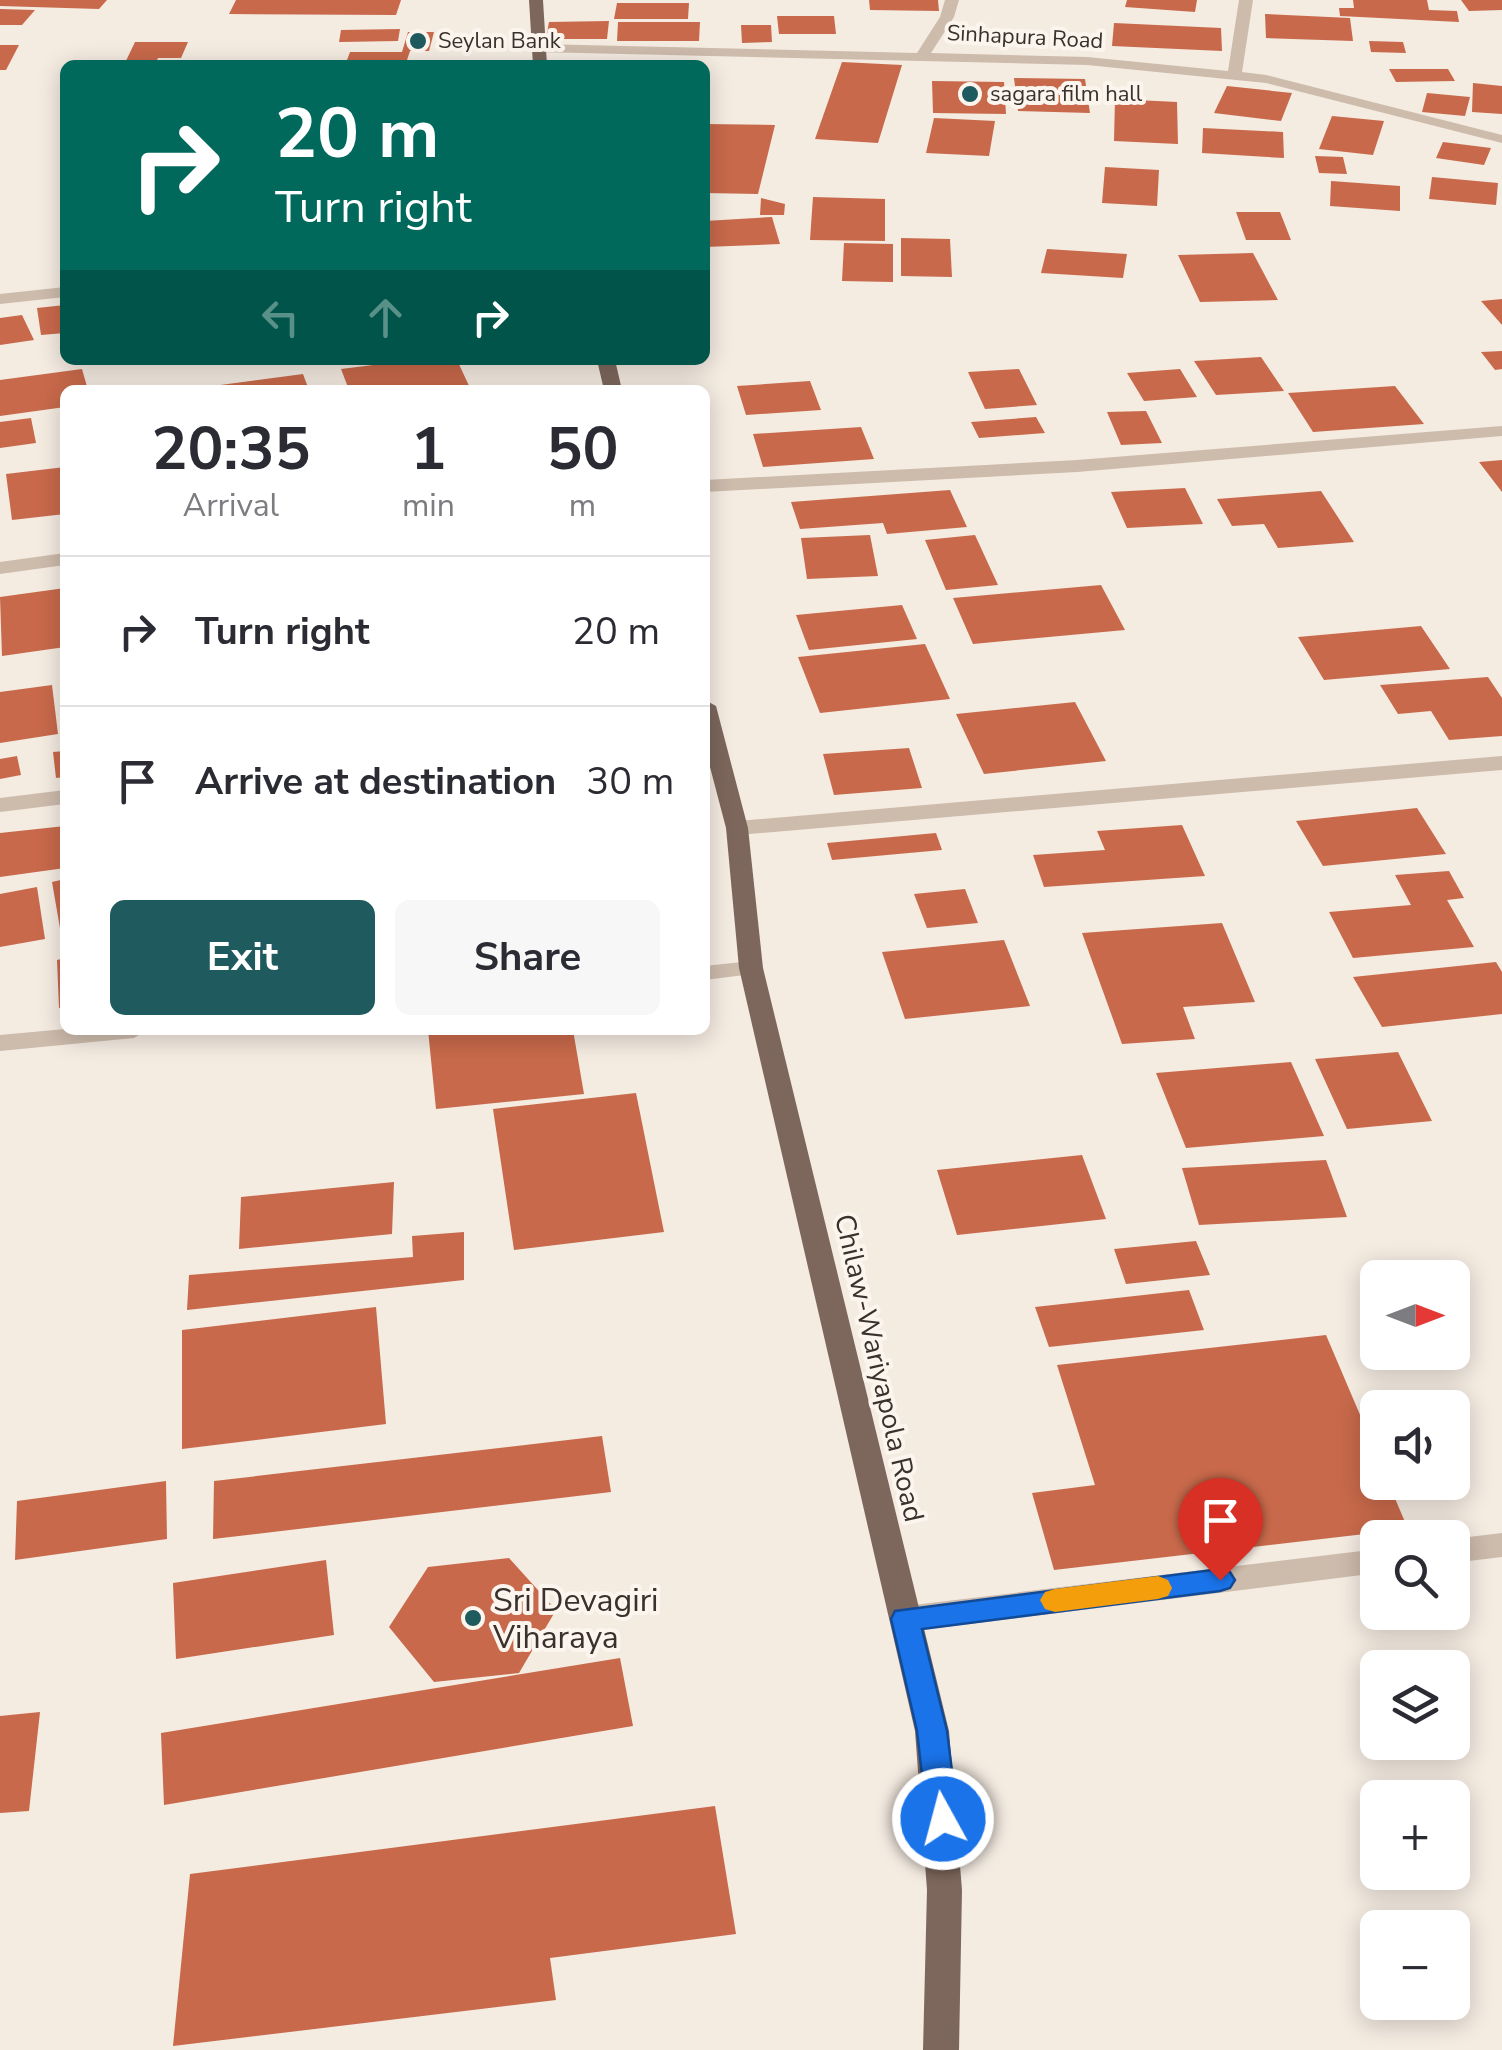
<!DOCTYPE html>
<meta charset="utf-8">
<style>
body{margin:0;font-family:"Nunito Sans",sans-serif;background:#f7f7f7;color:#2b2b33;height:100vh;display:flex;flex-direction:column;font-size:38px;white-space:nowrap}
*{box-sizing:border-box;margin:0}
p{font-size:32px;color:#7c7c81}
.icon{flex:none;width:55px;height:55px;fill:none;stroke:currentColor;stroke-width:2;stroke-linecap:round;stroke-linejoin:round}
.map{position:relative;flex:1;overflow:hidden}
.sheet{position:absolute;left:60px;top:385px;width:650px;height:650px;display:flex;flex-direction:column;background:#fff;border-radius:15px;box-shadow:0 5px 25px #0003}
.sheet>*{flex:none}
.top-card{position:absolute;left:60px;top:60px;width:650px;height:305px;border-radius:15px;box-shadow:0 5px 25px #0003;background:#00695c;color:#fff;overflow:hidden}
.needle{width:65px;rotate:90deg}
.buttons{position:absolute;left:1360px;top:1260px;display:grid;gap:20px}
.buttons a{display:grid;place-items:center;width:110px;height:110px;border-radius:15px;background:#fff;box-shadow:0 5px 25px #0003;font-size:50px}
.pin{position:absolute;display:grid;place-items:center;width:85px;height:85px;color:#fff;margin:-102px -42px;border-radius:50% 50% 50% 0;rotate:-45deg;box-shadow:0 0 10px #0007}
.pin .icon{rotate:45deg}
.me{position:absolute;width:110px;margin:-55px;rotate:353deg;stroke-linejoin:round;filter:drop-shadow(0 0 8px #0008)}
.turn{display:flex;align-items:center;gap:35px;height:210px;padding:0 50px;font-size:45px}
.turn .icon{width:130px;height:130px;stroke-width:2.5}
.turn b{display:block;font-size:70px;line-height:85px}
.lanes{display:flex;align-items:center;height:95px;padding:0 50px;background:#0003;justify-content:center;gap:50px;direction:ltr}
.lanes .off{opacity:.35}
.eta{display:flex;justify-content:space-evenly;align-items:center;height:170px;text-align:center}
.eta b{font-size:60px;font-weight:700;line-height:70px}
.cta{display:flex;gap:20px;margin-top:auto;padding:20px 50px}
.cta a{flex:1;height:115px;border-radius:15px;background:#1f5a5e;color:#fff;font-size:40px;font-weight:700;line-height:115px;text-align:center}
.cta a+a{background:#f7f7f7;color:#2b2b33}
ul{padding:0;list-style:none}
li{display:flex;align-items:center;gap:30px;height:150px;padding:0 50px;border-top:2px solid #e1e1e2}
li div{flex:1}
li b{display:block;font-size:38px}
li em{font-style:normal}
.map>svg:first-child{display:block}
.building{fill:#c8694b}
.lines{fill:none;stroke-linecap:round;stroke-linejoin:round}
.minor{fill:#cdbbac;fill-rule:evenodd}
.primary{fill:#7d675c;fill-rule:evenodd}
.route{fill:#1a73e8;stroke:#114b97;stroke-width:2.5}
.slow{fill:#f59e0b}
.poi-dot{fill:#1f5a5e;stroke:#fbf5ee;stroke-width:4}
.labels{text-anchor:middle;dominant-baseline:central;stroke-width:8;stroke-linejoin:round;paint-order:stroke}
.far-street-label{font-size:22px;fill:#3b302b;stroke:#fbf5ee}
.far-poi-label{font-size:22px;fill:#3b302b;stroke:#fbf5ee;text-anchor:start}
.street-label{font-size:28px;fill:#3b302b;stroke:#fbf5ee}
.near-poi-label{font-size:32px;fill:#3b302b;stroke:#fbf5ee;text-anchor:start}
</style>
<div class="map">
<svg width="1502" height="2050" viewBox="0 0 1502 2050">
<rect width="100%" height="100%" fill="#f4ebe1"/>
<!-- building -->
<path class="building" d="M0 0H107L99 9 0 6Z
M236 0H401L396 15 229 14Z
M869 0H938L939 11 870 10Z
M1127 0H1197L1195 12 1125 7Z
M1353 0H1427L1429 10 1457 11 1459 22 1340 16 1339 8H1354Z
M1461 0H1502V10L1469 11Z
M617 3H689L688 19H614Z
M0 9 35 10 22 25H0Z
M1265 14 1350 18 1353 41 1266 38Z
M777 16H834L836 34H779Z
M609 21 607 39H546L549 22Z
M618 22H700L699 41H617Z
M1114 23 1221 28 1222 51 1112 46Z
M741 25H771L772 42 742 43Z
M400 29 398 41 339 42 341 30Z
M408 32H434L429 51H410L407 60H347L350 52H402Z
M1369 41 1403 42 1406 53 1371 52Z
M135 42H188L181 58H158L155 65H124Z
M0 45H19L6 70H0Z
M842 62 902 65 878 143 815 139Z
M1389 69H1448L1455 81 1396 82Z
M1014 78 1085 79 1090 113 1018 111Z
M932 81 1004 82 1006 114 933 113Z
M1473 83 1502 86V114L1472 112Z
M1227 86 1292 93 1281 121 1214 113Z
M1427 93 1470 97 1465 116 1422 112Z
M1115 99 1177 102 1178 144 1114 141Z
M1332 116 1384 121 1373 155 1319 149Z
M934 118 995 121 989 156 926 153Z
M705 124 775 125 758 194 705 193Z
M1203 128 1283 132 1284 158 1202 153Z
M1443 142 1491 148 1484 165 1436 158Z
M1315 156 1343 157 1347 174 1319 173Z
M1105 167 1159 170 1157 206 1102 203Z
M1432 177 1498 183 1496 205 1429 199Z
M1331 181 1400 186V211L1330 206Z
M813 197 885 199V241L810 240Z
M761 198 785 204 784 215H760Z
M1236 212H1280L1291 240H1246Z
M772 217 780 244 705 247V221Z
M901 238 950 239 952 277 901 276Z
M844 243 893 244V282L842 281Z
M1047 249 1127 254 1123 278 1041 273Z
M1253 253 1278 300 1200 302 1178 255Z
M1502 299V325L1481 301Z
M65 305V333L41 335 37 308Z
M22 315 34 340 0 345V318Z
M1502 351V369L1495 370 1481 352Z
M1261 357 1284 391 1216 395 1194 361Z
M413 360H457L471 390H349L341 369Z
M82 369 88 390H65V407L0 416V380Z
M1019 369 1037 405 985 409 968 372Z
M1180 369 1197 397 1144 401 1127 373Z
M303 374 309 390H198V388Z
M810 381 821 410 746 415 737 386Z
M1395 386 1424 424 1313 432 1288 393Z
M1146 411 1162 443 1121 445 1107 412Z
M1036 417 1045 433 979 438 971 422Z
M31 418 36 443 0 448V422Z
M861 427 874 459 763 467 753 434Z
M1502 460V492L1479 462Z
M65 467V514L12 520 6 474Z
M1185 488 1203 524 1127 528 1111 492Z
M950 490 967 527 887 534 883 523 800 529 791 502Z
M1321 491 1354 542 1278 548 1264 524 1232 526 1217 499Z
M870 535 878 576 807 579 801 538Z
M975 535 998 585 946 590 925 540Z
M1101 585 1125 630 973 644 953 598Z
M65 588V647L2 656 0 597Z
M902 605 917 639 809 650 796 615Z
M1421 626 1450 669 1324 680 1298 637Z
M925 644 950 699 820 713 798 657Z
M1488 677 1502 698V736L1449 740 1431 711 1398 714 1380 685Z
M52 685 58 734 0 743V692Z
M1075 702 1106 761 984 774 956 714Z
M909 748 922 788 834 795 823 754Z
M65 751V777L56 778 53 752Z
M17 756 21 775 0 779V759Z
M1417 808 1446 854 1323 866 1296 821Z
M1182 825 1205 876 1044 887 1033 855 1105 850 1097 831Z
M65 826V868L0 877V833Z
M936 833 942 850 832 860 827 843Z
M1449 871 1464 898 1447 900 1474 947 1353 958 1329 912 1411 905 1395 875Z
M65 879V934H61L52 882Z
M37 887 45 939 0 947V894Z
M965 889 978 923 927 928 914 894Z
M1222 923 1255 1002 1183 1007 1195 1039 1122 1044 1082 933Z
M1004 940 1030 1006 905 1019 882 952Z
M65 958V1007L59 1008 57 960Z
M1496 962 1502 972V1014L1382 1027 1353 977Z
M428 1030H573L584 1094 436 1109Z
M1398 1052 1432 1121 1347 1129 1315 1059Z
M1291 1062 1324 1136 1186 1148 1156 1073Z
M636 1093 664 1232 514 1250 493 1109Z
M1082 1155 1106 1219 957 1235 937 1170Z
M1326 1160 1347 1217 1199 1225 1182 1168Z
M394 1182 392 1234 239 1249 241 1197Z
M464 1232V1280L187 1310 189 1275 413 1257 412 1236Z
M1196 1241 1210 1275 1126 1284 1114 1249Z
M1189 1290 1204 1330 1049 1347 1035 1307Z
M376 1307 386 1424 182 1449V1330Z
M1326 1335 1378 1457V1482H1388L1408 1529 1054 1570 1032 1493 1095 1485 1057 1365Z
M602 1436 611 1492 213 1539 214 1481Z
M166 1481 167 1539 15 1560 17 1501Z
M509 1558 556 1610 519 1673 434 1682 389 1627 428 1567Z
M326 1560 334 1635 176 1659 173 1583Z
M620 1658 633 1726 164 1805 161 1733Z
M40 1712 29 1811 0 1813V1716Z
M715 1806 736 1934 550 1958 556 2000 173 2046 190 1874Z"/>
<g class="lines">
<!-- minor -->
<path class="minor" d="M945 0H959L954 17 931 53 1087 57 1228 71 1239 0H1253L1242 72 1266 75 1502 135V143L1266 83 1087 65 538 52 531 48 538 44 917 53 940 17Z
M65 287V297L0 304V294Z
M1502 426V436L1077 472 705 492V480L1077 460Z
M65 553V565L0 574V562Z
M1502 756V770L737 835 726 828 737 821Z
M65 790V804L0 812V798Z
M751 961 760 963 763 968 760 973 705 980V966Z
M65 1029V1030H147L134 1038 0 1051V1035Z
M1502 1533V1557L1452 1563V1539Z
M1378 1549V1573L905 1632 894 1628 889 1619 894 1610 905 1606Z"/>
<!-- primary -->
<path class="primary" d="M529 0H543L547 65H533Z
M597 360H615L622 390H604Z
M705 700 716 706 748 828 763 968 949 1731 962 1890 959 2050H923L927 1890 915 1731 739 968 726 828 705 748Z"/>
</g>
<!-- route -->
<path class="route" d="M1220 1569 1230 1572 1235 1580 1230 1588 1220 1591 922 1629 947 1731 958 1819 954 1828 943 1832 932 1828 927 1819 917 1731 891 1619 895 1611Z"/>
<!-- slow -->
<path class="slow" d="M1158 1576 1168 1580 1172 1588 1168 1596 1158 1599 1055 1612 1045 1609 1040 1600 1045 1592 1055 1589Z"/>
<!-- markers -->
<g class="poi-dot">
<circle cx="418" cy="41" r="10"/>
<circle cx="970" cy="94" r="10"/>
<circle cx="473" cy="1618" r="10"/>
</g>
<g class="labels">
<!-- far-street labels -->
<g class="far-street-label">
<text transform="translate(1025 37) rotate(3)">Sinhapura Road</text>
</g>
<!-- far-poi labels -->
<g class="far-poi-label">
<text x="438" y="41">Seylan Bank</text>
<text x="990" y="94">sagara film hall</text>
</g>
<!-- street labels -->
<g class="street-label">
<text transform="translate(879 1368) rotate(77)">Chilaw-Wariyapola Road</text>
</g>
<!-- near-poi labels -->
<g class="near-poi-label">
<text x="493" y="1600">Sri Devagiri<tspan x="493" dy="37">Viharaya</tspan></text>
</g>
</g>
</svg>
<div class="buttons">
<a><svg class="needle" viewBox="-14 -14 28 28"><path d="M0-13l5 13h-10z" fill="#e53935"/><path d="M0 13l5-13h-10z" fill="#7c7c81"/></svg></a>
<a><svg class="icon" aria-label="sound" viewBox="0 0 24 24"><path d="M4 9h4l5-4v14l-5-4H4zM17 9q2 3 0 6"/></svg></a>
<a><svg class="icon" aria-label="search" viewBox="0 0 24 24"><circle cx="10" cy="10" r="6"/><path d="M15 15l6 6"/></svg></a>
<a><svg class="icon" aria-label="layers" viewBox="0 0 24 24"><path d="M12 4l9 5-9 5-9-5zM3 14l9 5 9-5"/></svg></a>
<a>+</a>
<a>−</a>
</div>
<div class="pin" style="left:1220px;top:1580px;background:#d93025"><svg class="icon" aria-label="arrive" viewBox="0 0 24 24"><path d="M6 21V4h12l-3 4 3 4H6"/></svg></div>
<svg class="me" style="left:943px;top:1819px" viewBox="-20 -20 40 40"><circle r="17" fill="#1a73e8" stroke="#fff" stroke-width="3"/><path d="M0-11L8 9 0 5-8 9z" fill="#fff"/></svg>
<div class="top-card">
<div class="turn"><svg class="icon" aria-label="right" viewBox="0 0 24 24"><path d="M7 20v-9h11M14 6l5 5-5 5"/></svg><div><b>20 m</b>Turn right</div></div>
<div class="lanes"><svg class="icon off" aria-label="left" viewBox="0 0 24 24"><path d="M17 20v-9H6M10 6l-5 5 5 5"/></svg><svg class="icon off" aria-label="ahead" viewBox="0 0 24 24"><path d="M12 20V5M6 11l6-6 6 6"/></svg><svg class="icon" aria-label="right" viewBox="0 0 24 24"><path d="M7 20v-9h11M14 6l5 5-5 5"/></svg></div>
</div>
<section class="sheet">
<div class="eta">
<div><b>20:35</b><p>Arrival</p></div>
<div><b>1</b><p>min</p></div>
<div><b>50</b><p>m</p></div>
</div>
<ul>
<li><svg class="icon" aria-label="right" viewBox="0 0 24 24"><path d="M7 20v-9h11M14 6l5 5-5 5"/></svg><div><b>Turn right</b></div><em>20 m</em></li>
<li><svg class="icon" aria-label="arrive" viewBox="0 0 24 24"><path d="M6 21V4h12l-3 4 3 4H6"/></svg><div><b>Arrive at destination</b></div><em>30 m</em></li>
</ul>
<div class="cta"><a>Exit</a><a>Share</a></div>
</section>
</div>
